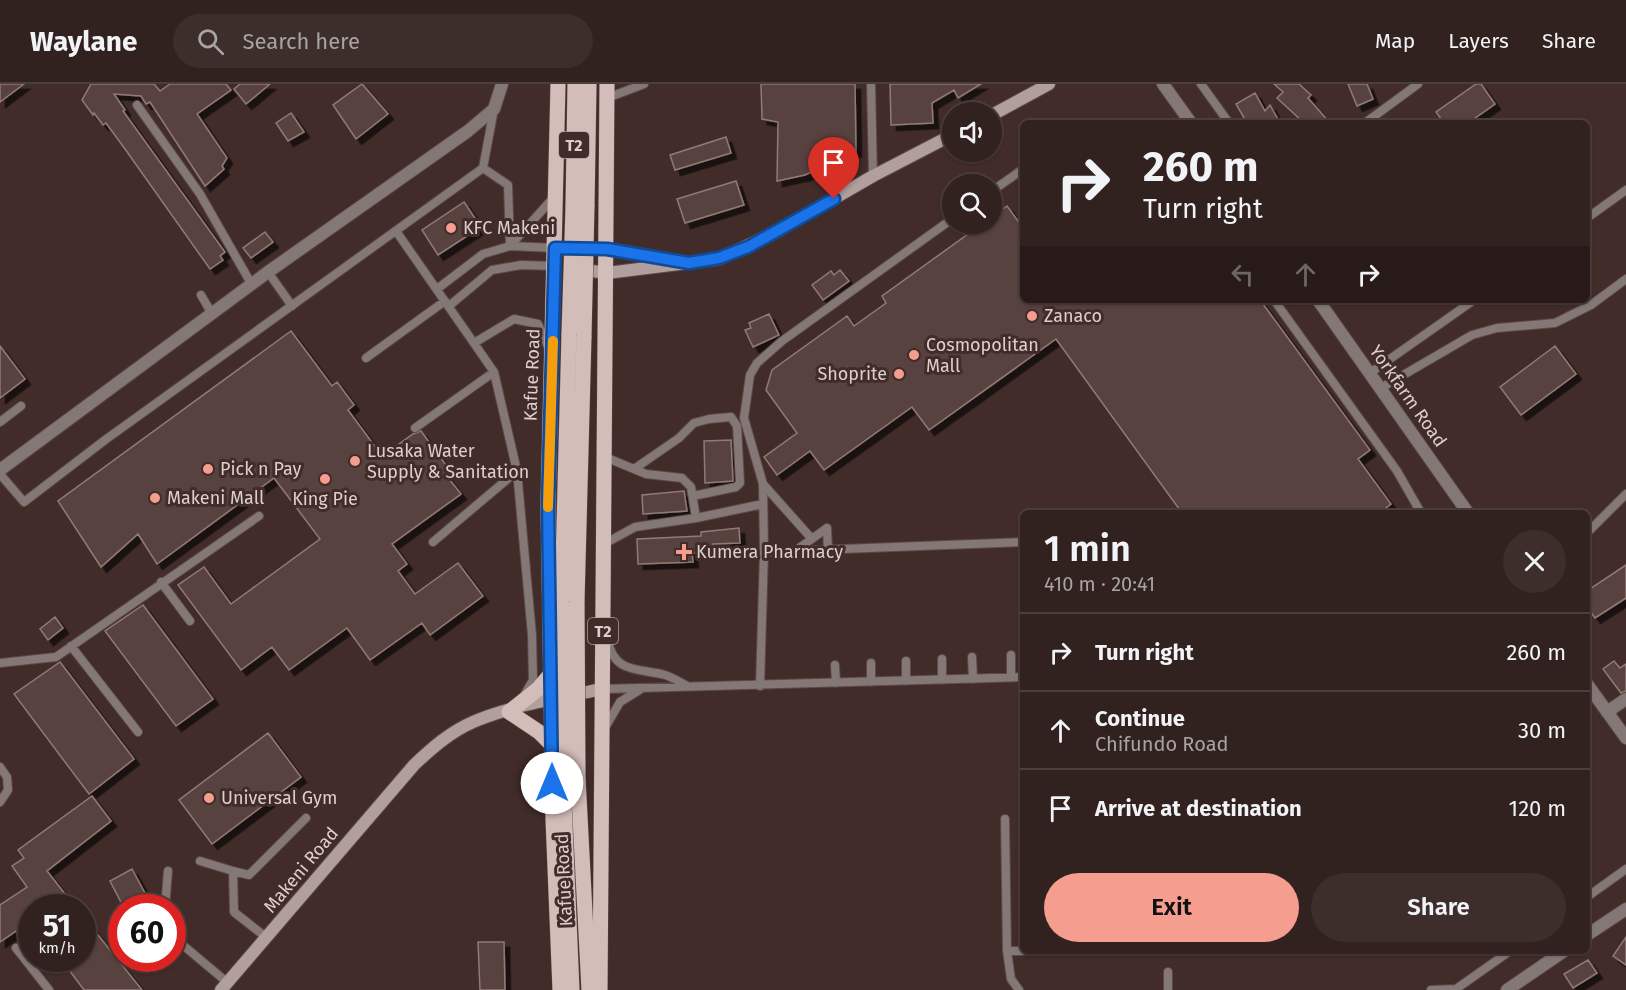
<!DOCTYPE html>
<meta charset="utf-8">
<style>
body{margin:0;font-family:"Fira Sans",sans-serif;background:#3d2e2c;color:#f1f3f6;height:100vh;display:flex;flex-direction:column;font-size:22px;white-space:nowrap}
*{box-sizing:border-box;margin:0}
p{font-size:20px;color:#a8a3a4}
.icon{flex:none;width:33px;height:33px;fill:none;stroke:currentColor;stroke-width:2;stroke-linecap:round;stroke-linejoin:round}
.map{position:relative;flex:1;overflow:hidden}
.details{position:absolute;left:1020px;top:426px;width:570px;height:444px;display:flex;flex-direction:column;background:#31211f;border-radius:9px;box-shadow:0 2px 4px #0004,0 0 0 2px #4c3e3d}
.details>*{flex:none}
.banner{position:absolute;left:1020px;top:36px;width:570px;height:183px;border-radius:9px;box-shadow:0 2px 4px #0004,0 0 0 2px #4c3e3d;background:#31211f;color:#f1f3f6;overflow:hidden}
.fabs{position:absolute;left:942px;top:18px;display:grid;gap:12px}
.fabs a{display:grid;place-items:center;width:60px;height:60px;border-radius:50%;background:#31211f;box-shadow:0 2px 4px #0004,0 0 0 2px #4c3e3d;font-size:30px}
.speed{position:absolute;left:18px;top:810px;display:flex;gap:12px;font-size:30px;font-weight:700;text-align:center}
.speed>*{display:grid;place-content:center;width:78px;height:78px;border-radius:50%;background:#31211f;box-shadow:0 2px 4px #0004,0 0 0 2px #4c3e3d;line-height:1}
.speed small{font-size:15px;font-weight:400}
.speed .limit{border:9px solid #d22;background:#fff;color:#111}
.pin{position:absolute;display:grid;place-items:center;width:51px;height:51px;color:#fff;margin:-62px -26px;border-radius:50% 50% 50% 0;rotate:-45deg;box-shadow:0 0 6px #0007}
.pin .icon{rotate:45deg}
.me{position:absolute;width:66px;margin:-33px;rotate:0deg;stroke-linejoin:round;filter:drop-shadow(0 0 4px #0008)}
.turn{display:flex;align-items:center;gap:21px;height:126px;padding:0 24px;font-size:27px}
.turn .icon{width:78px;height:78px;stroke-width:2.5}
.turn b{display:block;font-size:42px;line-height:51px}
.lanes{display:flex;align-items:center;height:57px;padding:0 24px;background:#0003;justify-content:center;gap:30px;direction:ltr}
.lanes .off{opacity:.35}
.round{display:grid;place-items:center;flex:none;width:63px;height:63px;border-radius:32px;background:#3d2e2c}
.overview{display:flex;align-items:center;justify-content:space-between;height:102px;padding:0 24px}
h1{font-size:36px;font-weight:600;line-height:45px}
.cta{display:flex;gap:12px;margin-top:auto;padding:12px 24px}
.cta a{flex:1;height:69px;border-radius:36px;background:#f59d8f;color:#111;font-size:24px;font-weight:600;line-height:69px;text-align:center}
.cta a+a{background:#3d2e2c;color:#f1f3f6}
ul{padding:0;list-style:none}
li{display:flex;align-items:center;gap:18px;height:78px;padding:0 24px;border-top:2px solid #4c3e3d}
li div{flex:1}
li b{display:block;font-size:22px}
li em{font-style:normal}
header{display:flex;align-items:center;gap:36px;box-sizing:border-box;height:84px;padding:0 30px;background:#31211f;border-bottom:2px solid #4c3e3d}
header strong{font-size:28px}
nav{display:flex;gap:33px;margin-inline-start:auto;font-size:21px}
.search{width:420px;height:54px;background:#3d2e2c;display:flex;align-items:center;gap:15px;box-sizing:border-box;padding:0 21px;border-radius:33px;color:#a8a3a4;font-size:22px}
.map>svg:first-child{display:block}
.building{fill:#59433f;stroke:#917975;stroke-width:1.5;filter:url(#shadow)}
.lines{fill:none;stroke-linecap:round;stroke-linejoin:round}
.lane-casing{stroke:#5d4947;stroke-width:10}
.street-casing{stroke:#5d4947;stroke-width:14}
.secondary-casing{stroke:#5d4947;stroke-width:14}
.primary-casing{stroke:#5d4947;stroke-width:16}
.lane{stroke:#837876;stroke-width:8}
.street{stroke:#837876;stroke-width:12}
.secondary{stroke:#b09f9c;stroke-width:12}
.primary{stroke:#d3bdb9;stroke-width:15}
.primary-bridge-casing{stroke:#5d4947;stroke-width:16;stroke-linecap:butt}
.primary-bridge{stroke:#d3bdb9;stroke-width:15}
.route-casing{stroke:#114b97;stroke-width:15}
.route{stroke:#1a73e8;stroke-width:10}
.slow{stroke:#f59e0b;stroke-width:10}
.poi-dot{fill:#f59d8f;stroke:#412c29;stroke-width:2}
.labels{text-anchor:middle;dominant-baseline:central;stroke-width:6;stroke-linejoin:round;paint-order:stroke}
.shield{fill:#412c29;stroke:#ae9e9c;stroke-width:1.5}
.shield-label{font-size:16px;font-weight:bold;fill:#ddcfcd}
.poi-label{font-size:18px;fill:#ddcfcd;stroke:#412c29;text-anchor:start}
.street-label{font-size:18px;fill:#ddcfcd;stroke:#412c29}
</style>
<header>
<strong>Waylane</strong>
<div class="search"><svg class="icon" aria-label="search" viewBox="0 0 24 24"><circle cx="10" cy="10" r="6"/><path d="M15 15l6 6"/></svg>Search here</div>
<nav><a>Map</a><a>Layers</a><a>Share</a></nav>
</header>
<div class="map">
<svg width="1626" height="906" viewBox="0 0 1626 906">
<defs>
<filter id="shadow"><feDropShadow dx="5.5" dy="5.5" stdDeviation="0" flood-color="#0009"/></filter>
</defs>
<rect width="100%" height="100%" fill="#412c29"/>
<!-- building -->
<path class="building" d="M0 0H24L0 18Z
M91 0H154L160 7 170 0H226L231 6 197 30 227 74 222 82 224 85 205 102 150 18 146 20 141 12 114 10 125 26 123 27 225 168 220 172 223 176 210 185 125 65 106 39 103 41 94 29 93 31 82 16Z
M240 0H270L246 20 234 5Z
M362 0 388 30 356 55 333 21Z
M761 0H855L856 67 805 91 777 97 778 38 762 35Z
M890 0H981L958 14 954 6 932 19 933 39 891 41Z
M1274 0H1299L1311 11 1308 14 1330 39H1304L1277 14 1283 8Z
M1348 0H1367L1373 15 1357 22Z
M1476 0H1481L1495 20 1468 39H1444L1436 28Z
M1255 9 1265 27 1270 21 1280 39H1247L1236 20Z
M291 29 304 48 288 57 276 39Z
M726 53 731 69 675 86 670 71Z
M736 97 744 121 685 139 677 115Z
M464 118 481 143 438 171 422 146Z
M1007 122 1018 137 1023 133V216H1260L1370 366 1358 375 1391 420 1379 429H1182L1056 255 929 346 912 323 824 386 810 367 777 391 764 373 797 349 766 306 772 286 847 232 854 242 886 219 882 212 982 140H992V133Z
M265 148 273 158 251 174 243 164Z
M840 186 849 197 823 216 812 201 831 187 834 191Z
M769 230 779 251 753 263 745 246 751 244 749 239Z
M291 247 332 302 337 298 354 321 348 326 382 372 413 350 421 347 451 388 446 391 461 410 392 460 407 480 398 487 415 510 458 479 483 512 430 551 422 539 370 576 347 544 289 586 272 563 241 586 178 501 204 483 231 520 320 455 274 394 157 480 138 450 101 483 58 417Z
M0 262 25 295 0 314Z
M1555 262 1576 290 1521 331 1500 303Z
M731 356 733 397 705 399 704 357Z
M684 407 687 427 643 430 642 411Z
M739 444 740 459 713 460 714 469H692L693 478 638 480 637 455 701 452V448Z
M1626 481V514L1595 534 1587 523V507Z
M143 521 213 615 176 642 105 547Z
M55 533 63 544 48 556 40 545Z
M1614 577 1620 584 1626 580V607L1621 609 1603 585Z
M60 578 134 675 89 710 14 610Z
M268 649 301 693 212 760 179 716Z
M92 712 111 737 47 787 76 824H32V836L0 858V821L27 803 12 782 24 774 18 766Z
M132 785 153 824H124L110 797Z
M82 831 142 906H84L60 874H82Z
M1626 853V881L1613 872Z
M478 858H504L505 906H480Z
M1588 876 1597 889 1573 904 1564 890Z"/>
<g class="lines">
<!-- lane casing -->
<g class="lane-casing">
<path id="lane" d="M871 0 873 92
M1201 0 1229 39
M607 14 644 0
M137 21 200 110 252 201
M1365 39 1418 0
M483 84 508 101 510 162
M992 107 1023 85
M1587 134 1626 106
M396 147 494 288 517 387 433 458
M510 162 554 113
M268 188 292 222
M437 205 483 170 510 162 555 164
M201 211 212 230
M1274 216 1397 387 1421 429
M449 222 492 186 521 181 555 182
M474 259 514 235 538 240 548 263
M366 274 445 217
M1370 289 1474 216
M1381 304 1472 251 1497 244 1555 239 1591 221 1626 195
M0 338 21 322
M415 344 494 288
M634 385 679 354 694 339 709 335 731 333 737 342 740 399 736 403 693 412
M517 387 532 551 533 596 525 610
M0 390 24 418 105 356 483 84 494 25
M696 434 763 420
M827 444 828 466
M1587 449 1626 410
M812 455 763 400 744 334 750 291 757 279 782 257 952 135
M604 460 635 443 696 434 691 403 682 394 646 390 605 373
M795 467 827 444
M764 468 1023 458
M161 498 190 537
M608 557C614 590 640 584 665 591 672 593 680 598 687 602
M71 562 138 648
M1011 571V593
M972 573 973 595
M942 575V596
M906 577V597
M0 579 56 573 259 432
M871 579V598
M835 581 836 599
M760 602 764 468 763 400
M602 605 1023 593
M606 642 620 618 641 605
M0 683 7 693 8 706 0 718
M1005 735 1007 867H1023
M200 777 233 787 234 828 267 854
M233 787 249 791 306 734
M1587 813 1626 785
M165 824 168 787
M172 852 228 899
M16 864 49 906
M1007 867 1011 895 1019 906
M1168 906V888
M1431 906 1456 905 1510 867"/>
</g>
<!-- street casing -->
<g class="street-casing">
<path id="street" d="M1163 0 1191 39
M1318 216 1468 429
M0 386 268 188 468 47 494 25 502 0
M1587 600 1626 654
M1607 628 1626 615
M1587 851 1626 825
M1507 906 1564 867"/>
</g>
<!-- secondary casing -->
<g class="secondary-casing">
<path id="secondary" d="M992 31 1049 0
M577 165H607L679 177
M577 185 607 189 719 175 776 148 873 92 952 51
M221 906 414 681C432 664 450 648 473 638 509 622 563 613 602 605"/>
</g>
<!-- primary casing -->
<g class="primary-casing">
<path id="primary" d="M558 0 548 421 553 735 560 906
M587 122 589 0
M573 123 575 0
M577 517 584 252
M562 519 569 250
M550 591 538 605 509 628 539 648 552 661
M578 694 589 906
M563 695 572 906
M600 906 607 0"/>
</g>
<!-- lane -->
<use href="#lane" class="lane"/>
<!-- street -->
<use href="#street" class="street"/>
<!-- secondary -->
<use href="#secondary" class="secondary"/>
<!-- primary -->
<use href="#primary" class="primary"/>
<!-- primary-bridge casing -->
<g class="primary-bridge-casing">
<path id="primary-bridge" d="M569 250 573 123
M584 252 587 122
M577 517 578 694
M562 519 563 695"/>
</g>
<!-- primary-bridge -->
<use href="#primary-bridge" class="primary-bridge"/>
</g>
<g class="lines">
<!-- route casing -->
<g class="route-casing">
<path id="route" d="M552 699 548 421 555 164 607 165 689 179 719 174 748 163 834 115"/>
</g>
<!-- route -->
<use href="#route" class="route"/>
<!-- slow -->
<path class="slow" d="M548 423 553 257"/>
</g>
<!-- markers -->
<g class="poi-dot">
<circle cx="451" cy="144" r="6"/>
<circle cx="1032" cy="232" r="6"/>
<circle cx="914" cy="271" r="6"/>
<circle cx="899" cy="290" r="6"/>
<circle cx="355" cy="377" r="6"/>
<circle cx="208" cy="385" r="6"/>
<circle cx="325" cy="395" r="6"/>
<circle cx="155" cy="414" r="6"/>
<path d="M681 459h6v6h6v6h-6v6h-6v-6h-6v-6h6z"/>
<circle cx="209" cy="714" r="6"/>
</g>
<g class="labels">
<!-- shield labels -->
<g class="shield">
<rect x="559" y="48" width="30" height="26" rx="4.5"/>
<rect x="588" y="534" width="30" height="26" rx="4.5"/>
</g>
<g class="shield-label">
<text x="574" y="61">T2</text>
<text x="603" y="547">T2</text>
</g>
<!-- poi labels -->
<g class="poi-label">
<text x="463" y="144">KFC Makeni</text>
<text x="1044" y="232">Zanaco</text>
<text x="926" y="261">Cosmopolitan<tspan x="926" dy="21">Mall</tspan></text>
<text x="887" y="290" text-anchor="end">Shoprite</text>
<text x="367" y="367">Lusaka Water<tspan x="367" dy="21">Supply &amp; Sanitation</tspan></text>
<text x="220" y="385">Pick n Pay</text>
<text x="167" y="414">Makeni Mall</text>
<text x="325" y="415" text-anchor="middle">King Pie</text>
<text x="696" y="468">Kumera Pharmacy</text>
<text x="221" y="714">Universal Gym</text>
</g>
<!-- street labels -->
<g class="street-label">
<text transform="translate(532 291) rotate(-88)">Kafue Road</text>
<text transform="translate(1408 312) rotate(55)">Yorkfarm Road</text>
<text transform="translate(301 786) rotate(-50)">Makeni Road</text>
<text transform="translate(564 796) rotate(-93)">Kafue Road</text>
</g>
</g>
</svg>
<div class="fabs">
<a><svg class="icon" aria-label="sound" viewBox="0 0 24 24"><path d="M4 9h4l5-4v14l-5-4H4zM17 9q2 3 0 6"/></svg></a>
<a><svg class="icon" aria-label="search" viewBox="0 0 24 24"><circle cx="10" cy="10" r="6"/><path d="M15 15l6 6"/></svg></a>
</div>
<div class="speed"><div>51<small>km/h</small></div><div class="limit">60</div></div>
<div class="pin" style="left:834px;top:115px;background:#d93025"><svg class="icon" aria-label="arrive" viewBox="0 0 24 24"><path d="M6 21V4h12l-3 4 3 4H6"/></svg></div>
<svg class="me" style="left:552px;top:699px" viewBox="-20 -20 40 40"><circle r="19" fill="#fff"/><path d="M0-13L10 11 0 6-10 11z" fill="#1a73e8"/></svg>
<div class="banner">
<div class="turn"><svg class="icon" aria-label="right" viewBox="0 0 24 24"><path d="M7 20v-9h11M14 6l5 5-5 5"/></svg><div><b>260 m</b>Turn right</div></div>
<div class="lanes"><svg class="icon off" aria-label="left" viewBox="0 0 24 24"><path d="M17 20v-9H6M10 6l-5 5 5 5"/></svg><svg class="icon off" aria-label="ahead" viewBox="0 0 24 24"><path d="M12 20V5M6 11l6-6 6 6"/></svg><svg class="icon" aria-label="right" viewBox="0 0 24 24"><path d="M7 20v-9h11M14 6l5 5-5 5"/></svg></div>
</div>
<section class="details">
<div class="overview"><div><h1>1 min</h1><p>410 m · 20:41</p></div><a class="round"><svg class="icon" aria-label="close" viewBox="0 0 24 24"><path d="M6 6l12 12M18 6L6 18"/></svg></a></div>
<ul>
<li><svg class="icon" aria-label="right" viewBox="0 0 24 24"><path d="M7 20v-9h11M14 6l5 5-5 5"/></svg><div><b>Turn right</b></div><em>260 m</em></li>
<li><svg class="icon" aria-label="ahead" viewBox="0 0 24 24"><path d="M12 20V5M6 11l6-6 6 6"/></svg><div><b>Continue</b><p>Chifundo Road</p></div><em>30 m</em></li>
<li><svg class="icon" aria-label="arrive" viewBox="0 0 24 24"><path d="M6 21V4h12l-3 4 3 4H6"/></svg><div><b>Arrive at destination</b></div><em>120 m</em></li>
</ul>
<div class="cta"><a>Exit</a><a>Share</a></div>
</section>
</div>
